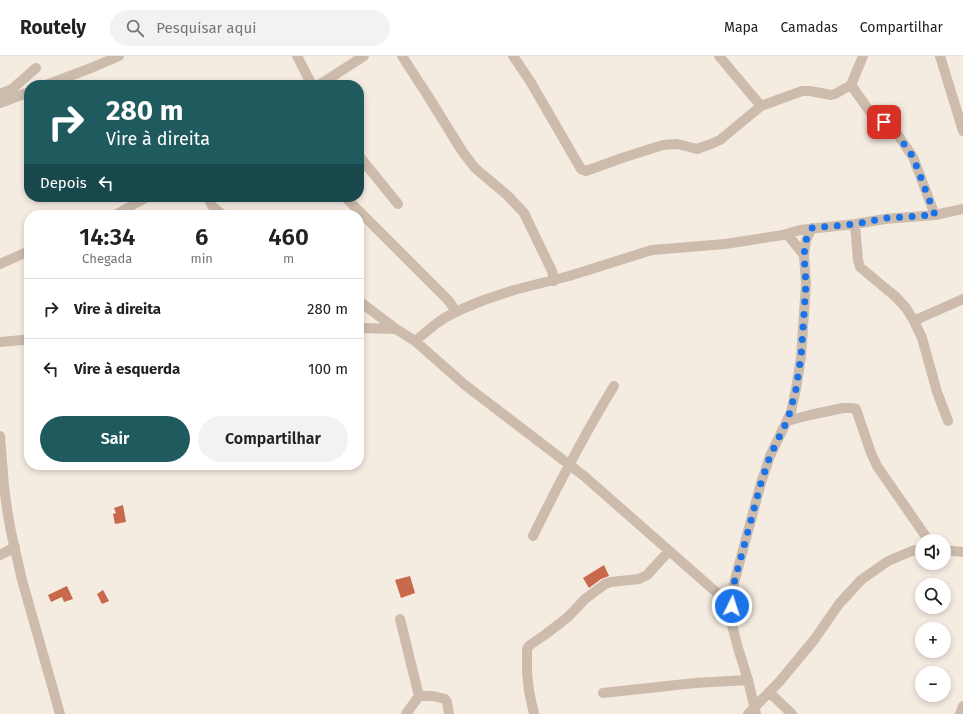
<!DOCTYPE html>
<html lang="pt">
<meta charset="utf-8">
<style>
body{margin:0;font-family:"Fira Sans",sans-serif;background:#f2f2f2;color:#222;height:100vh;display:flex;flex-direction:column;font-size:15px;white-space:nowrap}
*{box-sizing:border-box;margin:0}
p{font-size:13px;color:#767676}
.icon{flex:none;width:22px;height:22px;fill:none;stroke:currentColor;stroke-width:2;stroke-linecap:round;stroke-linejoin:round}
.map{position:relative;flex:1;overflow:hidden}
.drawer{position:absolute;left:24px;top:154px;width:340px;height:260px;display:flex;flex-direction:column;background:#fff;border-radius:16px;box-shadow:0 2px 6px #0003}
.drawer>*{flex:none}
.banner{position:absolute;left:24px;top:24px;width:340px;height:122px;border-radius:16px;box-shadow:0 2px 6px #0003;background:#1f5a5e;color:#fff;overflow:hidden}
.controls{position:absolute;left:915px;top:478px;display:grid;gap:8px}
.controls a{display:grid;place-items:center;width:36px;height:36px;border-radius:50%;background:#fff;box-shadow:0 2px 6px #0003;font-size:20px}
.pin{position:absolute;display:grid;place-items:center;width:34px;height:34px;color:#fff;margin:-17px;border-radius:8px;box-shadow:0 2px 6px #0006}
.me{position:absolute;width:44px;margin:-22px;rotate:4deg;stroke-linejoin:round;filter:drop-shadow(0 0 3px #0008)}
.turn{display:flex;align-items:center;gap:14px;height:84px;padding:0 16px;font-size:18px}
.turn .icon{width:52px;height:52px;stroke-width:2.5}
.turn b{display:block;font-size:28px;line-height:34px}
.then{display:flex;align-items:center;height:38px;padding:0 16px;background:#0003;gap:8px;font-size:15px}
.eta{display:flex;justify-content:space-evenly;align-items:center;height:68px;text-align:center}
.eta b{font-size:24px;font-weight:600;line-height:28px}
.cta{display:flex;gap:8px;margin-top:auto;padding:8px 16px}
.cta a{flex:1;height:46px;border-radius:24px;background:#1f5a5e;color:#fff;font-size:16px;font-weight:600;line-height:46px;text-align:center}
.cta a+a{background:#f2f2f2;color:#222}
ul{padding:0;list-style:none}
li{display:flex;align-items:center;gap:12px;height:60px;padding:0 16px;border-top:1px solid #e0e0e0}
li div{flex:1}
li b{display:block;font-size:15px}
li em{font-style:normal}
header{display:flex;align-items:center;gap:24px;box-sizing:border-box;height:56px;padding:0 20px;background:#fff;border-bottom:1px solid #e0e0e0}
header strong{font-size:19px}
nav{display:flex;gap:22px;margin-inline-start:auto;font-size:14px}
.search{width:280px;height:36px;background:#f2f2f2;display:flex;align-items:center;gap:10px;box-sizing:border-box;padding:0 14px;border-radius:22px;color:#767676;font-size:15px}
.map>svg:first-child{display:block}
.building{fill:#c8694b}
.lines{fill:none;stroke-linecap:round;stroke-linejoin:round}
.minor{stroke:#cdbbac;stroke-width:10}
.route{stroke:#1a73e8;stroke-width:7;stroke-dasharray:0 12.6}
</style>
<header>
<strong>Routely</strong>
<div class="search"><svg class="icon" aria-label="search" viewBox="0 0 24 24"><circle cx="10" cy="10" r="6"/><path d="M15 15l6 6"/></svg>Pesquisar aqui</div>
<nav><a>Mapa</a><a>Camadas</a><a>Compartilhar</a></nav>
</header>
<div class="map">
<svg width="963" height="658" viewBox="0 0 963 658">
<rect width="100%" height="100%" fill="#f4ebe1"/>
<!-- building -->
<path class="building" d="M123 449 126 466 115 468 113 458 116 457 114 452Z
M604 509 609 520 601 523 589 532 583 522Z
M410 520 415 537 401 542 395 524Z
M67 530 73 543 64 546 62 541 51 546 48 539Z
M103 534 109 545 102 548 97 538Z"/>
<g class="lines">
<!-- minor -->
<path class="minor" d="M297 0 312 29
M402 0 428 40 462 95 475 112 507 139 524 157 552 215 554 225
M513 0 530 25 581 113 586 115 622 102 663 89 677 88 697 93 711 88 720 84 761 50
M719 0 761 50 802 35H810L831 39 835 38 851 29
M863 0 851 29 873 60 893 72 913 101 935 159
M940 0 963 75
M46 29 91 12 119 0
M319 29 364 0
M0 38 12 33 36 12
M0 47 29 36
M359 100 398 148
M207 141 213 151 223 159
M345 141 449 245 456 256
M115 159 147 141
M855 168 858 204 860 211 885 232 895 240 906 252 914 265 922 282 937 336 948 365
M787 178 804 199
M0 208 29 195
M359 245 396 273 415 285 465 329 584 420 732 550
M914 265 920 262 963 243
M359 272 396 273
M415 285 437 267 446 261 462 253 484 244 514 234 569 220 652 194 725 188 783 179 800 174 855 168 885 163 935 159 963 153
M0 286 23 284H29
M787 365 810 359 843 352H851L856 353 871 397 877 410 929 485
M0 380 4 431 7 453 11 476 22 524 60 658
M533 480C558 429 584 379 614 330
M944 494 963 496
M0 499 15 491
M400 563 419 640H433L445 643 447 646 449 658
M769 636 792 658
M603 637 695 627 748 624
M406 658 419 640
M534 658 529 635 527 617V593L530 589 546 578 568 561 585 543 605 528 611 526 639 523 647 519 669 495
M748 658 780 625 814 584 839 548 861 524 888 505 912 495 922 493
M756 658 748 624 738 592 732 569V550L734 527 761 427 770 400 791 356 796 333 801 301 806 228 804 199 806 184 812 172
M960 658 963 650"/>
</g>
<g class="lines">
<!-- route -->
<path class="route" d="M732 550 734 527 761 427 770 400 787 365 790 356 796 333 801 301 806 228 804 199 806 184 812 172 856 168 885 162 935 159 913 101 893 72 884 66"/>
</g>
</svg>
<div class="controls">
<a><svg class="icon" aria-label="sound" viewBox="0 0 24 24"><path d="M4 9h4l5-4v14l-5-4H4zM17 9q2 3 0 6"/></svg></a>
<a><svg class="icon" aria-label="search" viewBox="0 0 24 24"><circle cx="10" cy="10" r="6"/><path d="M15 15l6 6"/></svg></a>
<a>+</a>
<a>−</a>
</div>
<div class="pin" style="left:884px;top:66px;background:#d93025"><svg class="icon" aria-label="arrive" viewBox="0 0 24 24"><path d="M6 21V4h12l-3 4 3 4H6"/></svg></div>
<svg class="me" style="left:732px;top:550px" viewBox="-20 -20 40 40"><circle r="17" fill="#1a73e8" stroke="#fff" stroke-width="3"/><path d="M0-11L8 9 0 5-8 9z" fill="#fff"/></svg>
<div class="banner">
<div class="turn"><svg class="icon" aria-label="right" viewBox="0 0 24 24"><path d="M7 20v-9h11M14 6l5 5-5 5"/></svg><div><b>280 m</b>Vire à direita</div></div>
<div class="then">Depois<svg class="icon" aria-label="left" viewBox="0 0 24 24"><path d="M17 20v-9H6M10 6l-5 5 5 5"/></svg></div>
</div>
<section class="drawer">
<div class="eta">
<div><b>14:34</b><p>Chegada</p></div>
<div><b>6</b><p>min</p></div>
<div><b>460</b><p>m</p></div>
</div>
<ul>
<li><svg class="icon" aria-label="right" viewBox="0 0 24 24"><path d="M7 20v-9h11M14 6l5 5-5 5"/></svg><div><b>Vire à direita</b></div><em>280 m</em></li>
<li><svg class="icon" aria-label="left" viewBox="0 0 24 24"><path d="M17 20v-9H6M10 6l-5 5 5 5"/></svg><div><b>Vire à esquerda</b></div><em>100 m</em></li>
</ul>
<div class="cta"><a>Sair</a><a>Compartilhar</a></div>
</section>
</div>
